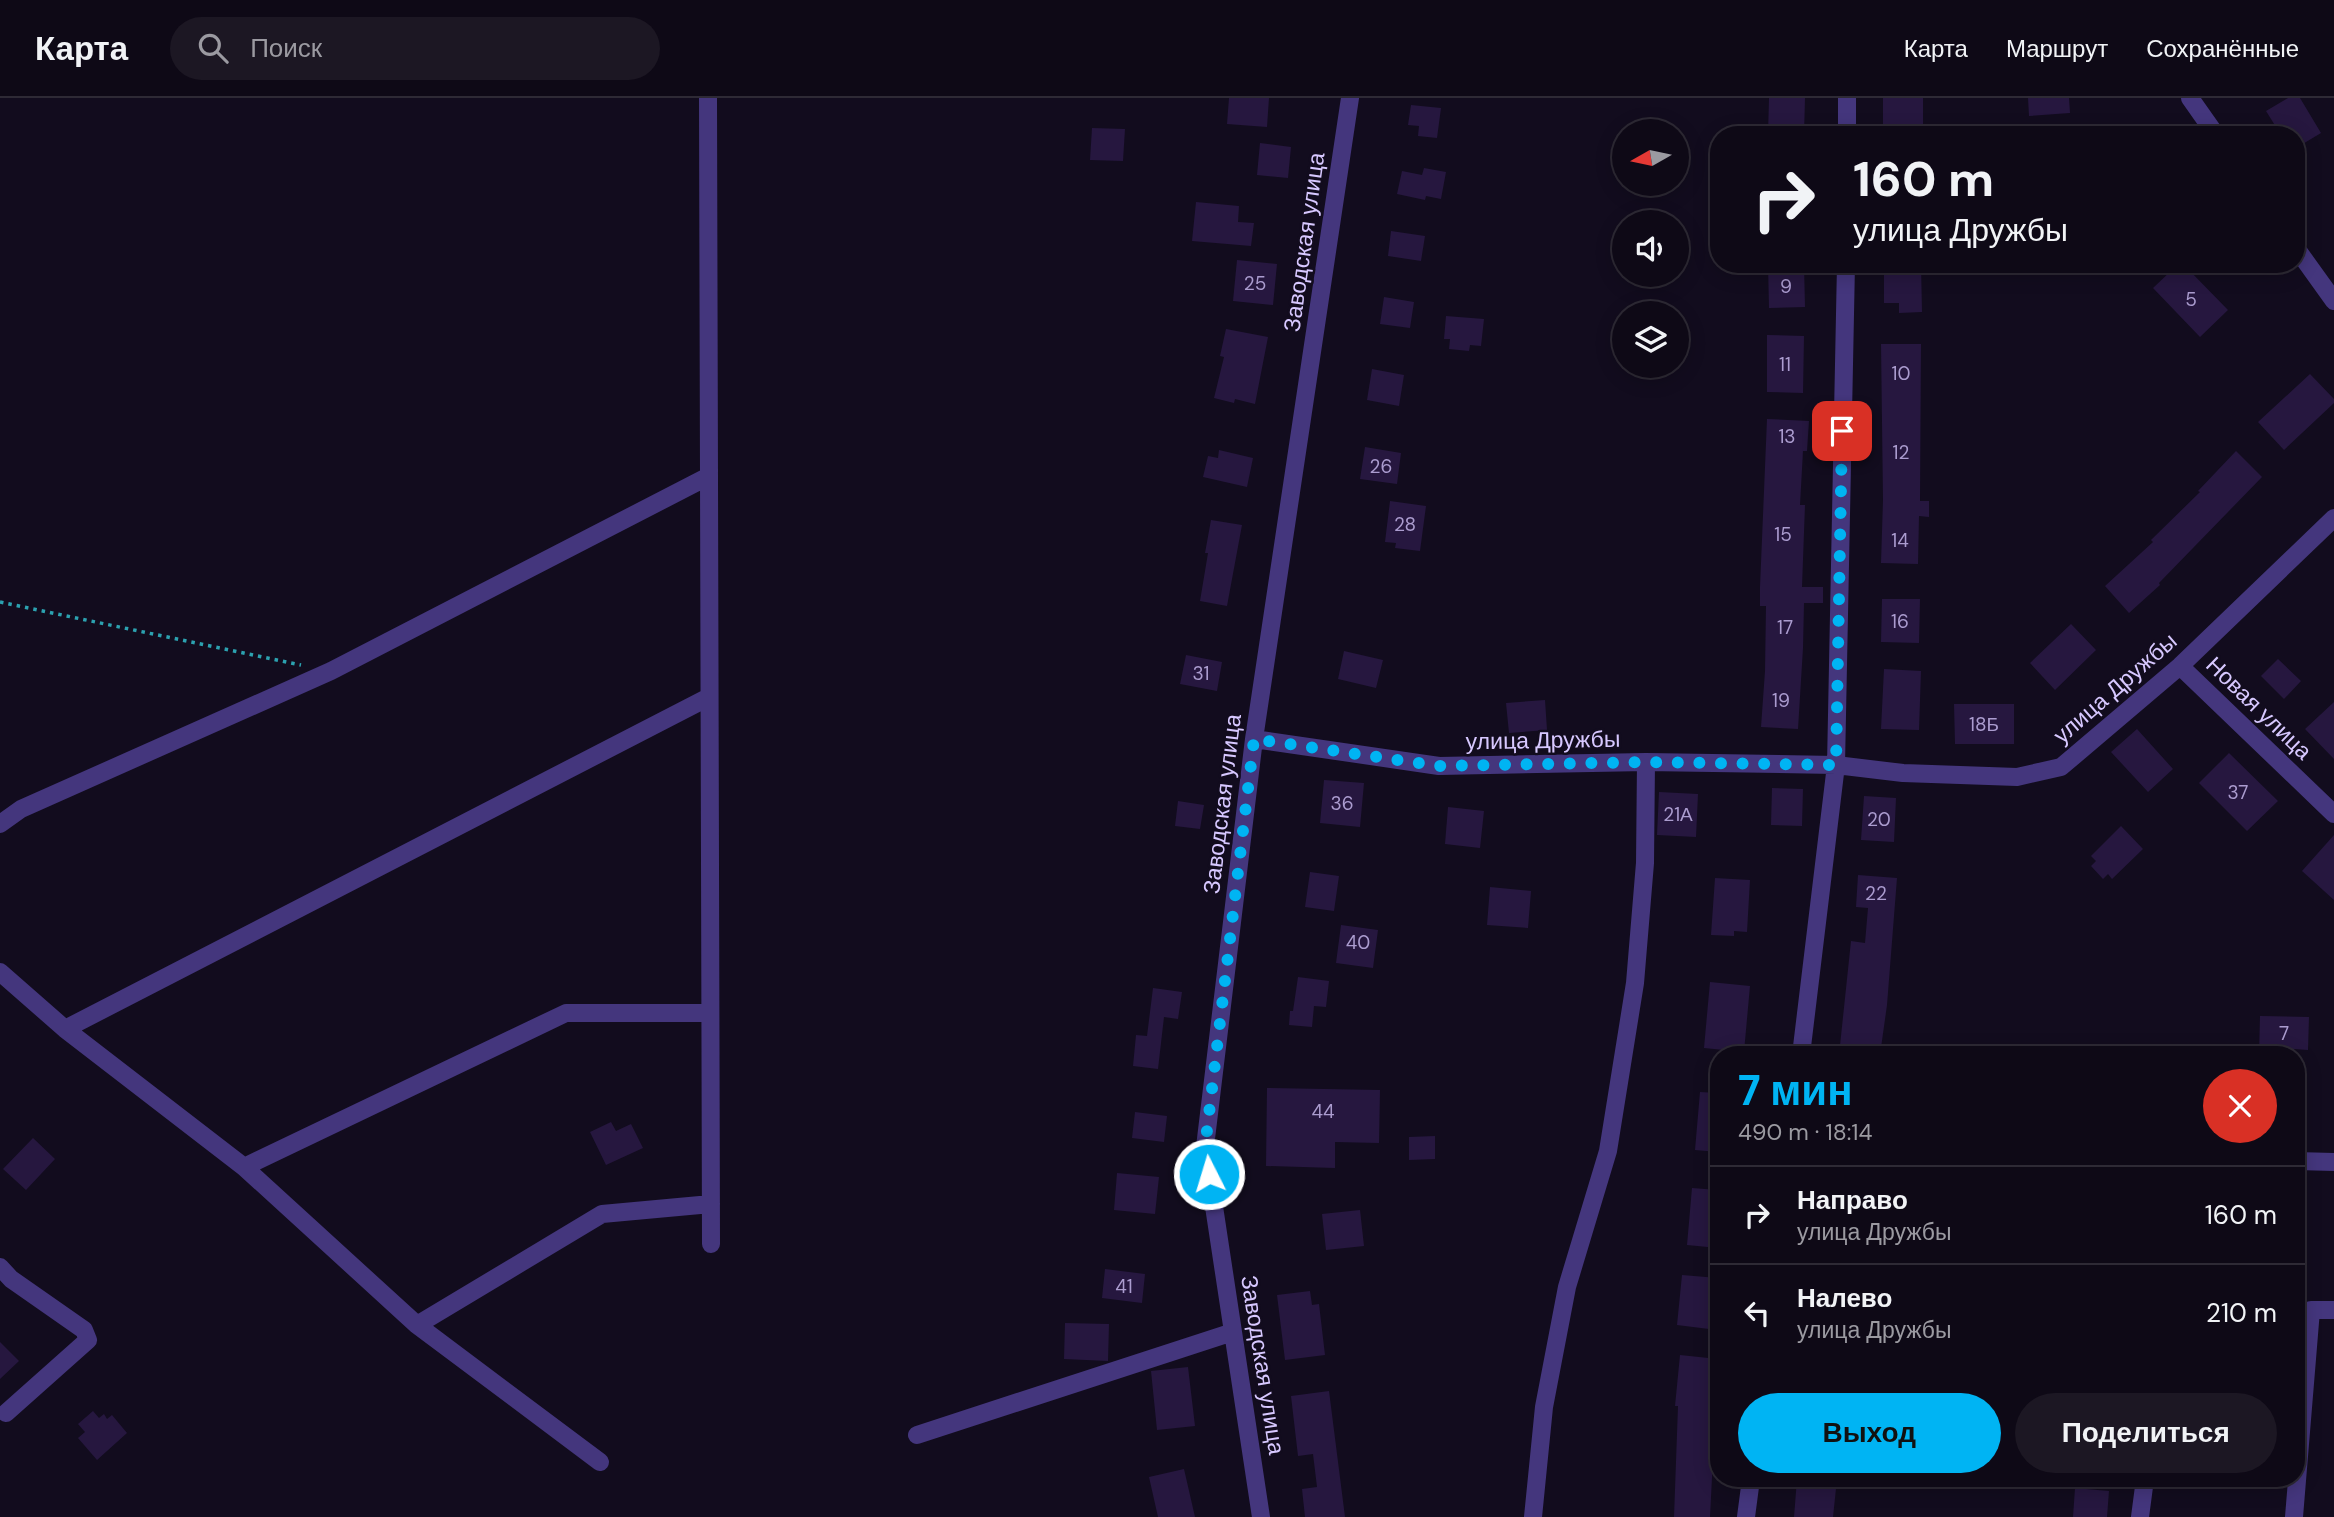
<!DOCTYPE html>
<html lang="ru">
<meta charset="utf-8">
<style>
body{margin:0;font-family:"DM Sans",sans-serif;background:#1c1723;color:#f1f3f6;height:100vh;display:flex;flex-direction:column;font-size:26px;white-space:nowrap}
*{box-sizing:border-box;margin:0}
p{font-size:23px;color:#9b9aa1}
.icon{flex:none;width:38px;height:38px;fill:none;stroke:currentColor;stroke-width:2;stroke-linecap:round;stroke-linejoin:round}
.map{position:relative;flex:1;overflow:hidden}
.panel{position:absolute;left:1710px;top:948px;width:595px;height:441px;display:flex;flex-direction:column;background:#0e0916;border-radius:28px;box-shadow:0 4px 18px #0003,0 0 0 2px #2e2a35}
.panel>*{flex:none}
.guide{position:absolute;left:1710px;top:28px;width:595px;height:147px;border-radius:28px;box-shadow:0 4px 18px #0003,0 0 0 2px #2e2a35;background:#0e0916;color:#f1f3f6;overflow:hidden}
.needle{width:46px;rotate:261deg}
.fabs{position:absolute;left:1612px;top:21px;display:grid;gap:14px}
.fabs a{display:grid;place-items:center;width:77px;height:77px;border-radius:50%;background:#0e0916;box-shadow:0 4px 18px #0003,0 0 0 2px #2e2a35;font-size:35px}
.pin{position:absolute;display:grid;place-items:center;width:60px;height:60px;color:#fff;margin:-30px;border-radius:14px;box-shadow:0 4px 10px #0006}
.me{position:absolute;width:77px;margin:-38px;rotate:355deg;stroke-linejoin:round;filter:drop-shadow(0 0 5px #0008)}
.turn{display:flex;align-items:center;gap:24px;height:147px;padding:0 28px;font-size:32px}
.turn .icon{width:91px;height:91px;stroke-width:2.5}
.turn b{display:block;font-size:49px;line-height:60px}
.round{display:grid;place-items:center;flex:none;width:74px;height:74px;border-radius:37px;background:#1c1723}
.head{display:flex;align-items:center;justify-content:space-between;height:119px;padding:0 28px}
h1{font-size:42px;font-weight:800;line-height:52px;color:#00b4f3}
.button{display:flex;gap:14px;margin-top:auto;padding:14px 28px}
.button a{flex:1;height:80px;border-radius:42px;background:#00b4f3;color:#111;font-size:28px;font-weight:800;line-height:80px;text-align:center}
.button a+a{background:#1c1723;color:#f1f3f6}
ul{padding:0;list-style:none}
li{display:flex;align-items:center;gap:21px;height:98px;padding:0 28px;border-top:2px solid #2e2a35}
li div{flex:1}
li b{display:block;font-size:26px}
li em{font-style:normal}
header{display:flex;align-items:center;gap:42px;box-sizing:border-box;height:98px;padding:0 35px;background:#0e0916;border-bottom:2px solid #2e2a35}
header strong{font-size:33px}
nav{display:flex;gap:38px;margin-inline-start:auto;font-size:24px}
.search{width:490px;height:63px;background:#1c1723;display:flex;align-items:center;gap:18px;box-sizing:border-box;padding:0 24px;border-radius:38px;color:#9b9aa1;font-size:26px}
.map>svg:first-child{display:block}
.building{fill:#26173f}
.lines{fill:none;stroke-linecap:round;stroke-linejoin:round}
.path{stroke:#2ca2b0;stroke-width:3.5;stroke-dasharray:3.5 5;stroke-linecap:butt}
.street{stroke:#44367d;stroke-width:18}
.route{stroke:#00b4f3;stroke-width:12;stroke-dasharray:0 21.6}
.labels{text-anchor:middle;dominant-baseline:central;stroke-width:5;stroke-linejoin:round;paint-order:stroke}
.number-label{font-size:19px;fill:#ab9ccf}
.street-label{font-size:23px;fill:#d7c8ff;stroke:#120c1e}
</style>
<header>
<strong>Карта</strong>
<div class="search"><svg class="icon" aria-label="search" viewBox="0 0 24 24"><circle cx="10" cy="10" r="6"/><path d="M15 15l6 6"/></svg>Поиск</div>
<nav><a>Карта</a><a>Маршрут</a><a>Сохранённые</a></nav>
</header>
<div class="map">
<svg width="2334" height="1419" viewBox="0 0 2334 1419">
<rect width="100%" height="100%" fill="#120c1e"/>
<!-- building -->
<path class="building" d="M1229 0H1269L1267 29 1227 26Z
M1769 0H1805L1804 37H1768Z
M1883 0H1923V37H1883Z
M2028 0H2069L2070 15 2029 18Z
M2288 0H2300L2321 35 2296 50V37H2281L2266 13Z
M1411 7 1441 10 1437 40 1418 38 1419 28 1408 27Z
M1092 30 1125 31 1123 63 1090 62Z
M1260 45 1291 49 1288 80 1257 77Z
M1424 70 1446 74 1441 101 1426 98 1425 102 1397 96 1402 73 1422 77Z
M1196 104 1239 108 1238 124 1254 125 1251 148 1192 143Z
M1391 133 1425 138 1421 163 1388 158Z
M1237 162 1277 166 1273 207 1233 203Z
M1768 166H1804L1805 209 1769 210Z
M1884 166H1921L1922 214 1899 215V205H1884Z
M2187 170 2228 212 2200 239 2153 190 2173 171 2179 177Z
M1384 199 1414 204 1410 230 1380 226Z
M1446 218 1484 221 1481 248 1470 247 1469 253 1449 251 1450 241H1444Z
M1226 231 1268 239 1255 306 1235 301 1234 305 1214 300 1224 259 1220 258Z
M1767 237 1804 238 1803 295 1767 294Z
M1881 246H1921L1920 403H1929V419L1919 418 1918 466 1881 465 1883 402Z
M1372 271 1404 277 1399 308 1367 302Z
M2310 276 2334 301V305L2284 352 2258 324Z
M1767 321 1809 323 1807 353H1803L1800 407H1805L1802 489H1823V505H1804L1803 550 1798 631 1761 629 1765 573 1766 508H1760V489Z
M1365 349 1401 355 1397 386 1360 381Z
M1219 352 1253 360 1247 389 1203 379 1208 358 1218 360Z
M2236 353 2262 379 2159 485 2160 487 2129 515 2105 488 2153 444 2151 442 2200 394 2198 393Z
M1390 403 1426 408 1420 453 1395 450 1396 445 1385 444Z
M1211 422 1242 427 1227 508 1200 503 1208 455H1205Z
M1882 501H1920L1919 545 1881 544Z
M2071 526 2096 552 2055 592 2030 565Z
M1344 553 1383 562 1376 590 1338 581Z
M1186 557 1222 564 1217 593 1180 586Z
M2278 561 2301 583 2284 601 2261 578Z
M1884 571 1921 573 1919 632 1881 631Z
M1545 602 1547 632 1509 635 1506 605Z
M2334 604V661L2305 631Z
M1954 606H2014V646H1955Z
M2137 631 2173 671 2148 694 2111 654Z
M2229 655 2278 703 2247 733 2199 685Z
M1324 682 1364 685 1360 729 1320 725Z
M1772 690 1803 691 1802 728 1771 727Z
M1659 694 1698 696 1696 739 1657 737Z
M1864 698 1896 700 1894 744 1861 742Z
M1178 703 1204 707 1200 731 1175 728Z
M1448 709 1484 713 1480 750 1445 746Z
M2121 728 2143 751 2112 781 2108 776 2103 781 2091 768 2096 763 2091 758Z
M2334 737V802L2302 773Z
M1310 774 1339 778 1334 813 1305 809Z
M1858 777 1897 780 1887 907 1880 957H1839L1851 843 1865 845 1868 810 1856 809Z
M1715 780 1750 782 1747 834 1734 833V838L1711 837Z
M1490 789 1531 793 1528 830 1487 827Z
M1341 827 1378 832 1373 870 1336 865Z
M1298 879 1329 883 1326 909 1314 908 1312 929 1289 927 1290 913H1293Z
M1710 884 1750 888 1744 954 1704 950Z
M1153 890 1182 894 1178 921 1164 919 1158 971 1133 968 1136 937 1147 938Z
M2260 918 2309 919 2308 952 2294 951V957H2259Z
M1267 990 1380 992 1379 1045 1335 1044V1070L1266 1068Z
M1700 994 1718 995V1054L1695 1052Z
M1135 1014 1167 1018 1164 1044 1132 1040Z
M611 1024 616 1033 631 1026 643 1050 606 1067 590 1034Z
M1435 1038V1061L1409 1062V1039Z
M33 1040 55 1061 26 1092 3 1071Z
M1117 1075 1159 1079 1155 1116 1114 1112Z
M1692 1090 1718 1092V1150L1687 1147Z
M1360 1112 1364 1148 1326 1152 1322 1116Z
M1105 1171 1145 1176 1142 1205 1102 1200Z
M1682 1177 1718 1180 1717 1232 1677 1227Z
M1310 1193 1312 1207 1319 1206 1325 1257 1285 1262 1277 1197Z
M1065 1225 1109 1226 1108 1263 1064 1261Z
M0 1244 19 1263 0 1281Z
M1680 1257 1718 1261 1710 1419H1674L1678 1308H1675Z
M1188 1269 1195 1328 1157 1332 1151 1273Z
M1329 1293 1345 1419H1305L1302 1391 1317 1389 1313 1356 1298 1358 1291 1298Z
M93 1313 99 1320 104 1316 107 1321 112 1317 127 1335 97 1362 78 1340 85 1334 78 1326Z
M1184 1371 1195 1419H1158L1149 1379Z
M1797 1381H1837L1833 1419H1794Z
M2075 1390 2109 1393 2107 1419H2073Z"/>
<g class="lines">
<!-- path -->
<path class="path" d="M0 504 301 567"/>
<!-- street -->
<path class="street" d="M708 0 711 1146
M2190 0 2216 37
M1847 37V0
M2296 150 2334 203
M2180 568 2334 716
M1254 641 1439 668 1646 664 1836 667 1903 675 2017 679 2061 669 2180 568 2334 420
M0 726 21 711 331 573 709 378
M0 874 65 931 244 1069 417 1227 600 1364
M65 931 709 599
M1801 957 1836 667 1846 166
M2296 1063 2334 1064
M244 1069 566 915H710
M0 1169 11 1181 84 1232 88 1242 6 1315
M417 1227 602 1116 711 1106
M917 1337 1233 1234
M1261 1419 1205 1049 1254 641 1350 0
M1533 1419 1544 1309 1567 1189 1608 1053 1635 885 1645 765 1646 664
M1746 1419 1751 1381
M2140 1419 2145 1381
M2294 1419 2311 1212H2334"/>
</g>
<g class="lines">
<!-- route -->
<path class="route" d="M1209 1076 1205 1049 1254 641 1439 668 1646 664 1836 667 1842 333"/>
</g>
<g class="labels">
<!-- number labels -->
<g class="number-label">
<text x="1255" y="185">25</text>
<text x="1786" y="188">9</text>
<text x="2191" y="201">5</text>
<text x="1785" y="266">11</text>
<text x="1901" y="275">10</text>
<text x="1787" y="338">13</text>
<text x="1901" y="354">12</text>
<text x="1381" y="368">26</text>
<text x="1405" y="426">28</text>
<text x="1783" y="436">15</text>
<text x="1900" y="442">14</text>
<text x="1900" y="523">16</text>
<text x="1785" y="529">17</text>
<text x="1201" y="575">31</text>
<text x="1781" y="602">19</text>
<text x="1984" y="626">18Б</text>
<text x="2238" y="694">37</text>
<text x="1342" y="705">36</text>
<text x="1678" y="716">21А</text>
<text x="1879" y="721">20</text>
<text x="1876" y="795">22</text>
<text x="1358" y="844">40</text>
<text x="2284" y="935">7</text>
<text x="1323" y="1013">44</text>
<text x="1124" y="1188">41</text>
</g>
<!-- street labels -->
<g class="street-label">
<text transform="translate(1304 144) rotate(-82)">Заводская улица</text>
<text transform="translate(2115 590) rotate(-41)">улица Дружбы</text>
<text transform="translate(2259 610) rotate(44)">Новая улица</text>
<text transform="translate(1543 642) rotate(-1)">улица Дружбы</text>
<text transform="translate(1222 706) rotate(-83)">Заводская улица</text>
<text transform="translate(1263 1267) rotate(81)">Заводская улица</text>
</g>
</g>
</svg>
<div class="fabs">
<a><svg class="needle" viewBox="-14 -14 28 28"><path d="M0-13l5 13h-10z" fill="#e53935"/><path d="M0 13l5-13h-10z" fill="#9b9aa1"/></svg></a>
<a><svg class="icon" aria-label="sound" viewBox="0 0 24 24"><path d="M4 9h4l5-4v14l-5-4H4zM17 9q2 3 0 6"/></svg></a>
<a><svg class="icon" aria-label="layers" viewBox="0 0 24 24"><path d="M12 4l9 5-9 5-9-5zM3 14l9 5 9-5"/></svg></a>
</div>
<div class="pin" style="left:1842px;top:333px;background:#d93025"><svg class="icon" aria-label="arrive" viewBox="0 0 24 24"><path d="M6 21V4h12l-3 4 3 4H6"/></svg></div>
<svg class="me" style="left:1209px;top:1076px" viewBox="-20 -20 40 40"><circle r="17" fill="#00b4f3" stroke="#fff" stroke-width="3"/><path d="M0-11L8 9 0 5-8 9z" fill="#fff"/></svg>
<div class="guide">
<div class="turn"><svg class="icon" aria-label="right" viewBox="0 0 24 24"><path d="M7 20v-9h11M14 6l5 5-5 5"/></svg><div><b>160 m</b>улица Дружбы</div></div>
</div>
<section class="panel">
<div class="head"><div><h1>7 мин</h1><p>490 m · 18:14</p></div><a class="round" style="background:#d93025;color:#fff"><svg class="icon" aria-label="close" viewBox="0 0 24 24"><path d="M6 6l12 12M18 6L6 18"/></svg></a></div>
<ul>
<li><svg class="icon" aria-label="right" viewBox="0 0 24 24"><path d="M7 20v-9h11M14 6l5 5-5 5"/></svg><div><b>Направо</b><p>улица Дружбы</p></div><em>160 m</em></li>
<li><svg class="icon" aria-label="left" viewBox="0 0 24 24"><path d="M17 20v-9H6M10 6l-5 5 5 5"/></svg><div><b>Налево</b><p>улица Дружбы</p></div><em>210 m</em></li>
</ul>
<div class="button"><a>Выход</a><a>Поделиться</a></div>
</section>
</div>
